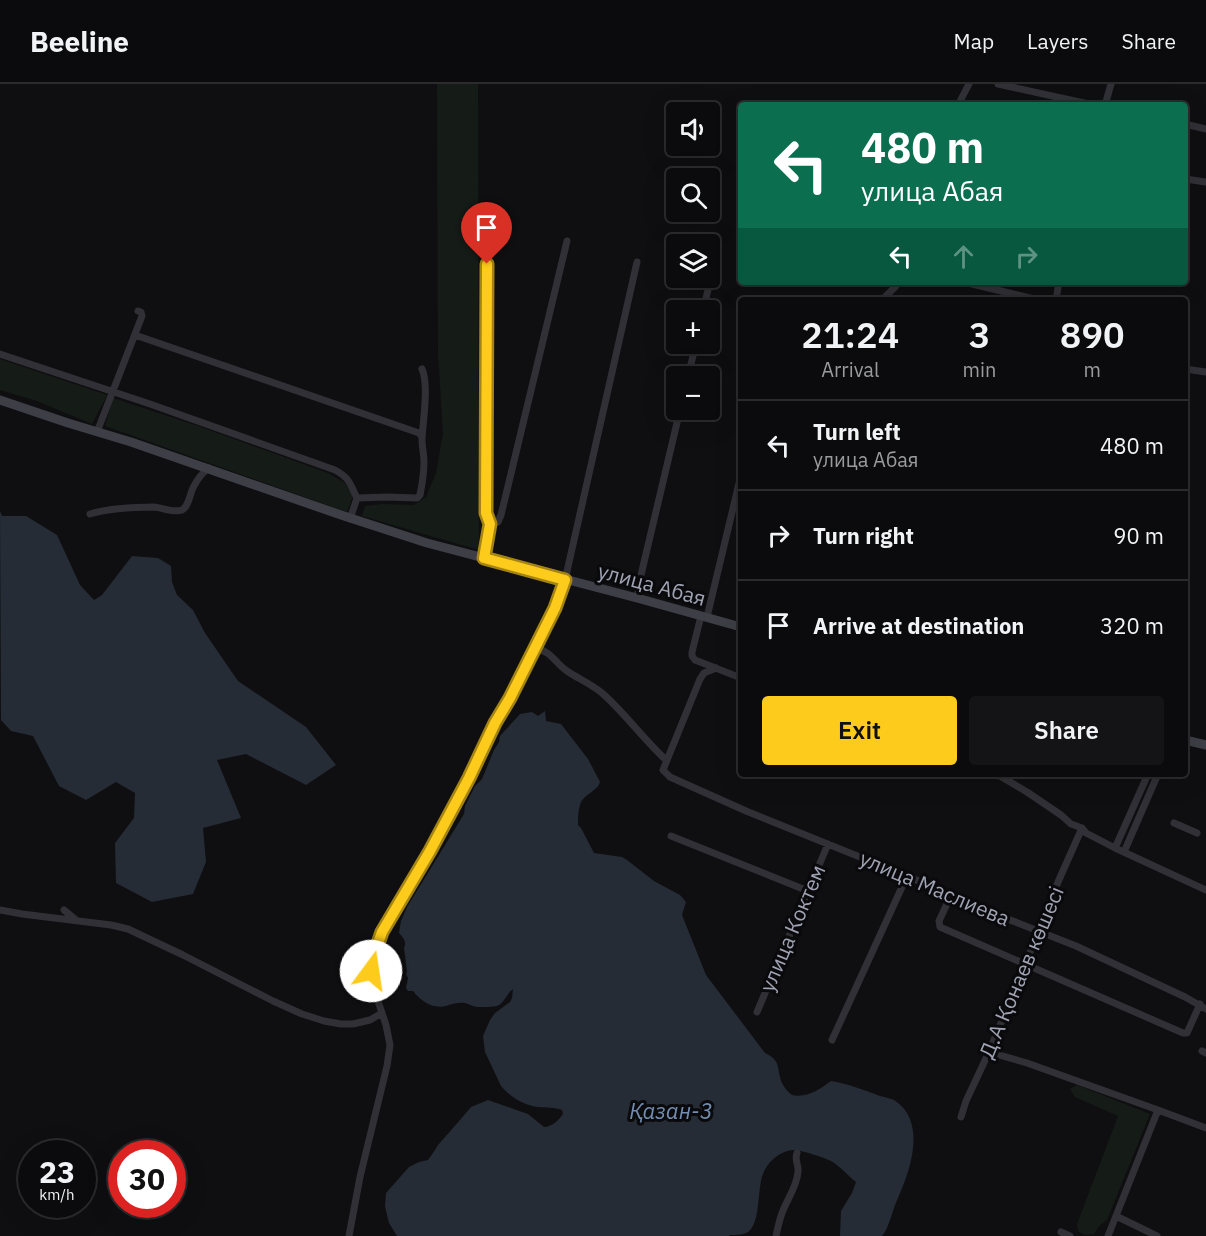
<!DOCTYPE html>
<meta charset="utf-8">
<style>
body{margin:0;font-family:"IBM Plex Sans",sans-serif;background:#141416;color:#f1f3f6;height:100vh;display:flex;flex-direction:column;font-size:22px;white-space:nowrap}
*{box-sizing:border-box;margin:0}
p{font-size:20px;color:#9a9b9d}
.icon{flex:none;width:33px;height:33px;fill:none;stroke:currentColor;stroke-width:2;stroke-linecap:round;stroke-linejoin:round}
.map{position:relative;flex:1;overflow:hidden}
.side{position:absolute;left:738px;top:213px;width:450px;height:480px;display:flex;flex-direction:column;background:#0b0b0d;border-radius:6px;box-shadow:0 6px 24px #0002,0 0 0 2px #2b2b2e}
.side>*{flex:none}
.hud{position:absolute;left:738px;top:18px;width:450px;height:183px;border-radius:6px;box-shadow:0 6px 24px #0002,0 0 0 2px #2b2b2e;background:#0b6e4f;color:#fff;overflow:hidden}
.buttons{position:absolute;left:666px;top:18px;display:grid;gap:12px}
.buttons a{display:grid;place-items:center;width:54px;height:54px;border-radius:6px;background:#0b0b0d;box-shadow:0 6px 24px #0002,0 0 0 2px #2b2b2e;font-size:30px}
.speed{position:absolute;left:18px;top:1056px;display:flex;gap:12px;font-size:30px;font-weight:700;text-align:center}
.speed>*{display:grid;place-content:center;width:78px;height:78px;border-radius:50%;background:#0b0b0d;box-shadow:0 6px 24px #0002,0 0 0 2px #2b2b2e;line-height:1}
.speed small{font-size:15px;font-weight:400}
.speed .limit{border:9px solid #d22;background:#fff;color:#111}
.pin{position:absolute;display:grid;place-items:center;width:51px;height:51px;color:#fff;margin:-62px -26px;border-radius:50% 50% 50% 0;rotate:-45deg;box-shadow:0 0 6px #0007}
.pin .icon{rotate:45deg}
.me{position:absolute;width:66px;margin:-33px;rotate:14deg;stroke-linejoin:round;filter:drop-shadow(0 0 4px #0008)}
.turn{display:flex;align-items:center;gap:21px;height:126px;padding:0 24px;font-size:27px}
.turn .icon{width:78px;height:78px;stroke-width:2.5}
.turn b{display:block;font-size:42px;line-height:51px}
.lanes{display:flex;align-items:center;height:57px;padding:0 24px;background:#0003;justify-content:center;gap:30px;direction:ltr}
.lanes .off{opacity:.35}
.eta{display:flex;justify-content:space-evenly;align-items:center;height:102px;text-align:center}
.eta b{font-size:36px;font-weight:600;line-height:42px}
.primary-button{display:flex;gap:12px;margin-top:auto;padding:12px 24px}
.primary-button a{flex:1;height:69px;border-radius:6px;background:#fdcb1b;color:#111;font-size:24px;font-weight:600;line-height:69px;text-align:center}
.primary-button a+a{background:#141416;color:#f1f3f6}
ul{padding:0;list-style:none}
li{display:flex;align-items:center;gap:18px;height:90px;padding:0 24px;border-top:2px solid #2b2b2e}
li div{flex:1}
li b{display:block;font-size:22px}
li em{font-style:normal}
header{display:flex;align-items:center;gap:36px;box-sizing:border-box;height:84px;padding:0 30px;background:#0b0b0d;border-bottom:2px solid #2b2b2e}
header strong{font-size:28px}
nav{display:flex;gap:33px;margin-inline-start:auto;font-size:21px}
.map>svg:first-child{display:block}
.green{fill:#151b17}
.water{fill:#252c35}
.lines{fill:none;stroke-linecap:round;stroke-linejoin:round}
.street{stroke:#303036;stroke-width:7}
.secondary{stroke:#3e3f46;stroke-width:9}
.route-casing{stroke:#a48412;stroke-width:15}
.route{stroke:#fdcb1b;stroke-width:10}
.labels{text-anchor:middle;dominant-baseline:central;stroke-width:6;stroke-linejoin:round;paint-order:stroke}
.street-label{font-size:21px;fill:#9fa3b3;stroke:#0a0a0c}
.water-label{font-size:22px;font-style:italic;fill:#738db1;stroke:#0a0a0c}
</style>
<header>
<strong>Beeline</strong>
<nav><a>Map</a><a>Layers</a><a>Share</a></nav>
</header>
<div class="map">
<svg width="1206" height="1152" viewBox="0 0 1206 1152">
<rect width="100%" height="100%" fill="#0f0f11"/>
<!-- green -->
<path class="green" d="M437 0H478L479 466 362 432 365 422 382 420 414 421 426 413 436 389 443 349 438 269Z
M0 275 107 311 92 340 37 317 0 306Z
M113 314 198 342 328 389 345 399 353 412 347 428 105 342Z
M1077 1001 1150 1030 1107 1136 1099 1142 1094 1150 1084 1151 1078 1147 1077 1140 1118 1032 1075 1013 1070 1005Z"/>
<!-- water -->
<path class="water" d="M0 427 2 432H26L57 451 80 501 94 516 102 511 132 472 158 474 171 482 172 498 177 511 193 526 205 549 238 597 306 643 336 681 306 701 246 670 217 676 241 734 203 744 206 778 193 810 152 818 116 799 115 759 134 734 135 709 116 698 86 716 59 702 33 652 11 647 1 636Z
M545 627 546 637 561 640 588 675 600 698C597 708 583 710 580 721 578 727 578 735 578 741L581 744 594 769 622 773 627 776 654 797 680 811 686 818 682 831 706 891 765 969C782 977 776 984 782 999 784 1003 788 1008 792 1011 807 1014 819 1006 831 997 849 1000 864 1006 880 1012 884 1013 890 1014 894 1016 927 1037 911 1085 898 1114 893 1124 889 1145 882 1152H840L841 1127 852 1109 856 1098C847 1091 840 1082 831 1077 823 1073 803 1067 795 1066 782 1065 767 1078 763 1090 757 1104 761 1139 748 1148 743 1151 736 1151 730 1151L729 1152H397L389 1139 387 1131 385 1122 386 1109 409 1083 419 1078 428 1076 435 1066 438 1061 460 1036 471 1023 488 1016 528 1030 544 1043C552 1043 559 1036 563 1030L562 1026C554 1023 547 1024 538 1023 524 1021 510 1013 501 1002L485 968 483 952 490 936 495 929 510 918 512 914 513 905C507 909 504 920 497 922 495 923 481 923 478 923 474 923 469 920 465 919 458 918 452 920 446 922 432 925 421 917 413 907H408L406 904 408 894 406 890 407 888 404 864C407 858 403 853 399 849L401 837 407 823 464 730 465 722 475 702 482 695 494 666 499 658 500 652 520 630 532 628 538 632Z"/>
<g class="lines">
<!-- street -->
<path class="street" d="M998 0 1093 21
M958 21 969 0
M1105 21 1111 0
M1185 40 1206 45
M1185 95 1206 98
M487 135 486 429 490 440 498 438 501 431 567 157
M964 198 1038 216
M882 216 896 202 898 198
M1056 216 1059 198
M703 226 709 202
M135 251 419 349 422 353
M0 270 150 320 335 386C351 395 349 399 357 414L350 435
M1185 285 1206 288
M688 292 696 260
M97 348 142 232 141 228 138 227
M357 414 387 413 417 414 420 411C422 401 424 390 424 378 424 371 422 363 422 355 423 337 429 300 422 285
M90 430C110 424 133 423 154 423 163 424 174 429 182 426 189 423 190 408 194 402 198 394 202 389 209 384
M484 474 490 440
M637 514 641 491 680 326
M701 532 692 568V572L695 576 741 594
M707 533 741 391
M534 564C552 567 554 578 567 587 579 595 591 600 602 609 625 629 643 655 666 676
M716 584 704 589 700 595 663 686 670 693 746 727 907 792 1000 832 1076 862 1185 913 1206 925
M989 690 1000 692 1027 708 1061 731 1071 740 1082 744 1086 749 1115 764 1206 806
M1174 739 1197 749
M671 752 808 807
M1115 764 1148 690
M1124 768 1158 690
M951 811 939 837 940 843 1183 949H1187L1200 920
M0 826 22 830 111 841 128 845 183 871 273 917 302 930 324 937 341 940H353L370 936 382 929
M64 826 76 836
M757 928 828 760
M832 956 907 792
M1202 967 1206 969
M989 968 1027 979 1158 1026 1108 1152
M1158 1026 1206 1044
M961 1033 966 1017 989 968 1039 847 1058 798 1082 744
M1116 1132 1157 1152
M1061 1148 1070 1152
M349 1152 360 1093 387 982 390 961 386 941 375 908 372 897 371 887 374 871 382 848 441 748 469 695 495 639 510 614 555 524 565 496 637 178
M776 1152C778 1142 780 1133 784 1124 789 1113 797 1101 798 1088 799 1081 794 1076 797 1069"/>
<!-- secondary -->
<path class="secondary" d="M0 316 68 339 131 358 341 431 427 459 637 514 741 543
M1185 656 1206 661"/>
</g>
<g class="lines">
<!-- route casing -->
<g class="route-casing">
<path id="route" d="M371 887 374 871 382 848 430 767 469 694 495 639 510 614 555 524 565 496 484 474 490 440 486 429 487 180"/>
</g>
<!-- route -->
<use href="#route" class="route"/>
</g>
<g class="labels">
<!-- street labels -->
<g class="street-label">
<text transform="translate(652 500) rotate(15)">улица Абая</text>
<text transform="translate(935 804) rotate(23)">улица Маслиева</text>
<text transform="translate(792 844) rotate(-67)">улица Коктем</text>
<text transform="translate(1021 888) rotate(-67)">Д.А Қонаев көшесі</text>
</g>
<!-- water labels -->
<g class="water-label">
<text x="671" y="1026">Қазан-3</text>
</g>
</g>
</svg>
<div class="buttons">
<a><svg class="icon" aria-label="sound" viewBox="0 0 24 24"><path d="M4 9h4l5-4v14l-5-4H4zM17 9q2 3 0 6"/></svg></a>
<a><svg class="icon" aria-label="search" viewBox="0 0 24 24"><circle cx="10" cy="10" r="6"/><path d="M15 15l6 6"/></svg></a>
<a><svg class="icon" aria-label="layers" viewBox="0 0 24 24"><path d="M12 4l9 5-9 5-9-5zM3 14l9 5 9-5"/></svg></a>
<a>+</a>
<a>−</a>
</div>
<div class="speed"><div>23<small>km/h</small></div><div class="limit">30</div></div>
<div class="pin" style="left:487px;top:180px;background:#d93025"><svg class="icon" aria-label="arrive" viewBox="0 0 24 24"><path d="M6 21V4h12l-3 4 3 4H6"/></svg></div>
<svg class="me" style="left:371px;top:887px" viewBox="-20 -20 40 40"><circle r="19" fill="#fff"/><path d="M0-13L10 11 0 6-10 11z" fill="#fdcb1b"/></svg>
<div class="hud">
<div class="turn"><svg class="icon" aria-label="left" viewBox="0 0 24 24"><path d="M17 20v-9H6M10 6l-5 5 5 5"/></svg><div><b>480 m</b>улица Абая</div></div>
<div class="lanes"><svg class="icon" aria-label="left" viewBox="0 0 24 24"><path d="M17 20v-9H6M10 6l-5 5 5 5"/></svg><svg class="icon off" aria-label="ahead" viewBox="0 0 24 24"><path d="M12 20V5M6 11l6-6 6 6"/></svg><svg class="icon off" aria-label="right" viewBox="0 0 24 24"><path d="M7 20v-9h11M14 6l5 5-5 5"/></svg></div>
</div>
<section class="side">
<div class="eta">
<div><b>21:24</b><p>Arrival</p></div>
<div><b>3</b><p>min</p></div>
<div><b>890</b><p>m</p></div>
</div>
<ul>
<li><svg class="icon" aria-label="left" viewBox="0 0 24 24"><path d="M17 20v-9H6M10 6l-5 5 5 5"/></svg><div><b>Turn left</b><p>улица Абая</p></div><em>480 m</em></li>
<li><svg class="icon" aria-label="right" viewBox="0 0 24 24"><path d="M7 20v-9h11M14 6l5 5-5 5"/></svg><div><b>Turn right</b></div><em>90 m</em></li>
<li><svg class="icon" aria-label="arrive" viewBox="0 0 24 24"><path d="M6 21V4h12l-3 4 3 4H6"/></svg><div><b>Arrive at destination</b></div><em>320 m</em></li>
</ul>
<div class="primary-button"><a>Exit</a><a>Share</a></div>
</section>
</div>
